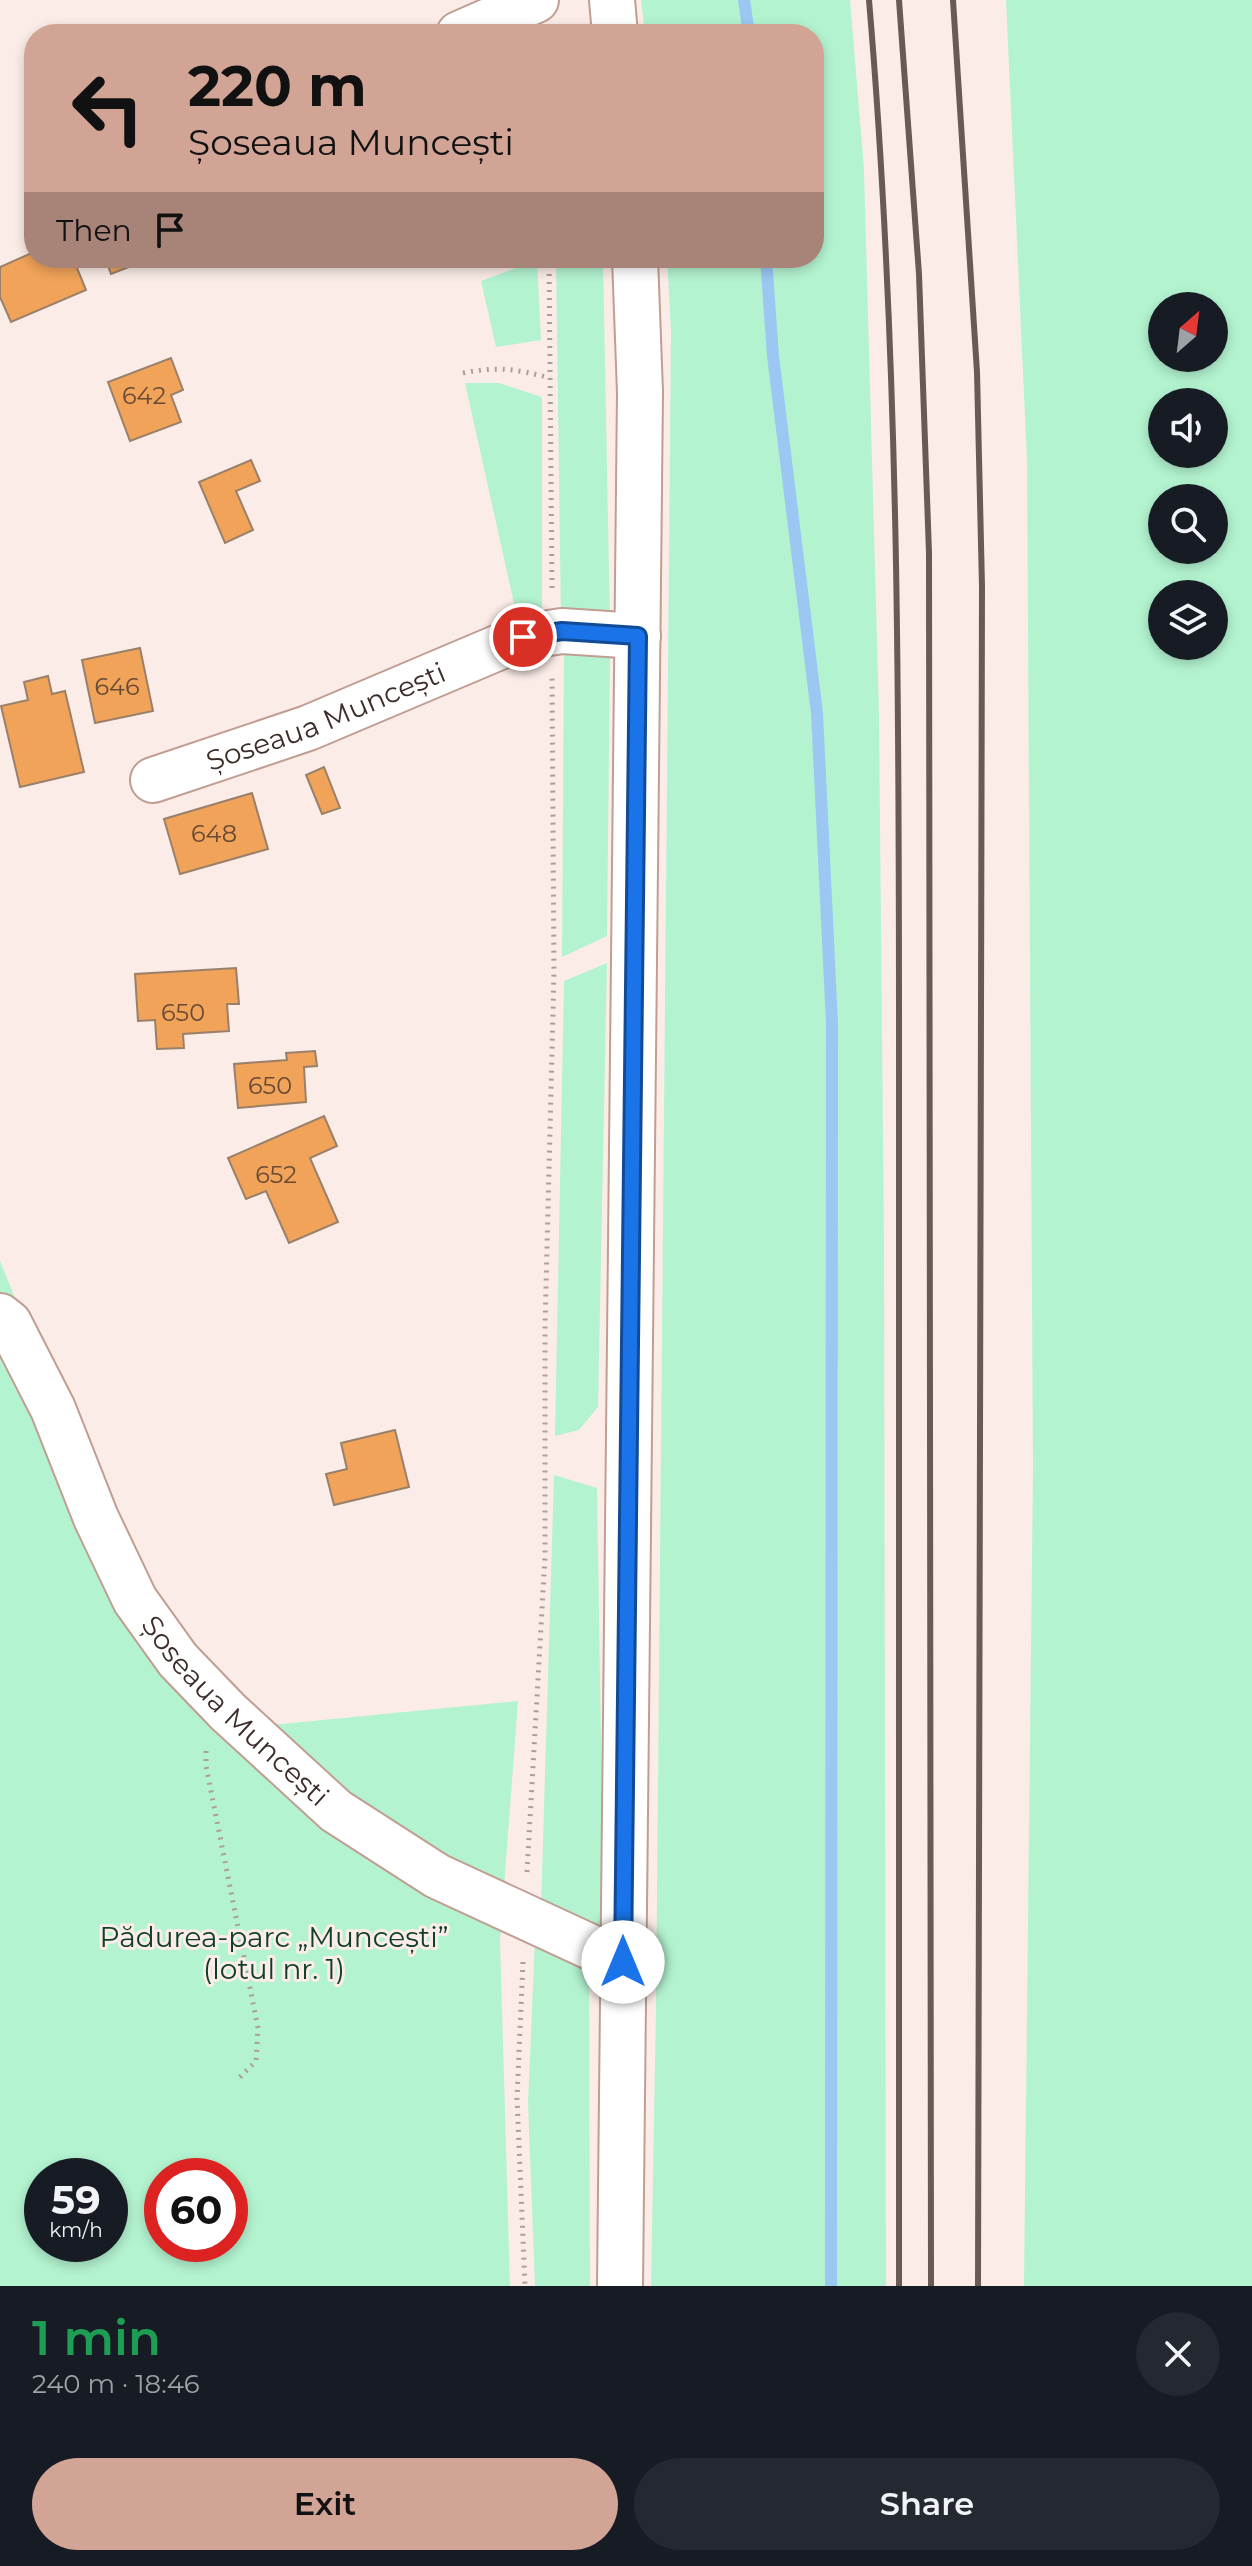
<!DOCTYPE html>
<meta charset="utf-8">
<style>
body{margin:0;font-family:Montserrat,sans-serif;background:#242831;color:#f1f3f6;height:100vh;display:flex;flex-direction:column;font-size:30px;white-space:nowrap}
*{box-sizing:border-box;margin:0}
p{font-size:26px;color:#9ea1a6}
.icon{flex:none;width:44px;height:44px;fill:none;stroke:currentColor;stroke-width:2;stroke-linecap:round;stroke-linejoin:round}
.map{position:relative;height:2286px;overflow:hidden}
.drawer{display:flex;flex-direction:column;background:#171b24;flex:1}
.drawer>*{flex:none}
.banner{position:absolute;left:24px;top:24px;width:800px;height:244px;border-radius:32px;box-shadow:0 4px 12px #0003;background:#d2a495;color:#111;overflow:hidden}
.needle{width:52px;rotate:28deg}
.tools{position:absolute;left:1148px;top:292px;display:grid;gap:16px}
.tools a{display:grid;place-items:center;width:80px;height:80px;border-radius:50%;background:#171b24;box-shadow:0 4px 12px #0003;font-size:40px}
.speed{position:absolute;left:24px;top:2158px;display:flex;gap:16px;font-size:40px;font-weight:700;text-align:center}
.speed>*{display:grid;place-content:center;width:104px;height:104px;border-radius:50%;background:#171b24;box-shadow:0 4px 12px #0003;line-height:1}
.speed small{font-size:20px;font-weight:400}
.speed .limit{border:12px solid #d22;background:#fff;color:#111}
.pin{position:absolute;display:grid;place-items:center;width:68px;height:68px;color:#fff;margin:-34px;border:4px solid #fff;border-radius:50%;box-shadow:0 2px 8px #0007}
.me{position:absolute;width:88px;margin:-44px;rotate:0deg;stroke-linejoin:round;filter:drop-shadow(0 0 6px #0008)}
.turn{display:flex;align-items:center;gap:28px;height:168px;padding:0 32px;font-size:36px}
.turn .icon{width:104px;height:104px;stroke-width:2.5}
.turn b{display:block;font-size:56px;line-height:68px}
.then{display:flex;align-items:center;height:76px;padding:0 32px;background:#0003;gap:16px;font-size:30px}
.round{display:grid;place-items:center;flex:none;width:84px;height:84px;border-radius:42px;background:#242831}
.overview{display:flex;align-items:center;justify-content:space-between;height:136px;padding:0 32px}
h1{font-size:48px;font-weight:600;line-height:60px;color:#1e9e55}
.button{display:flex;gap:16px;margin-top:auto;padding:16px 32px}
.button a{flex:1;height:92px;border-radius:48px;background:#d2a495;color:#111;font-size:32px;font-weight:600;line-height:92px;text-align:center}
.button a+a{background:#242831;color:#f1f3f6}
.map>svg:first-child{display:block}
.green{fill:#b3f3d0;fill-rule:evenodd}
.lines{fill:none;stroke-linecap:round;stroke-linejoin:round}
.stream{stroke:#9cc7f3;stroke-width:12}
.building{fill:#f1a359;stroke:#9a806a;stroke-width:2}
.minor-casing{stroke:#c19e92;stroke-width:48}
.major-casing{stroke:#c19e92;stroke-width:48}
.path{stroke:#ad9e9a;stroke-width:5;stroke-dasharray:2 6;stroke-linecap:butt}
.minor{stroke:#fff;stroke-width:44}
.major{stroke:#fff;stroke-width:44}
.rail{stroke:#695a56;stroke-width:6}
.route-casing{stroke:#114b97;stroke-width:20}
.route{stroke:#1a73e8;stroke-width:14}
.labels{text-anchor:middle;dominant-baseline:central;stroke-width:6;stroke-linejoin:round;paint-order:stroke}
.number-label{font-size:24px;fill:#694a35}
.street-label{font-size:28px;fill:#3c2d29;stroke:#fbece7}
.park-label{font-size:28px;fill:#0e3e29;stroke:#fbece7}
</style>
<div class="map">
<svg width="1252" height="2286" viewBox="0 0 1252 2286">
<rect width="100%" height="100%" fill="#fbece7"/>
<!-- green -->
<path class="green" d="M641 0H850L864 169 879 716 884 1242 886 2286H651L656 2009 671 332 667 258H814V34H645Z
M1006 0H1252V2286H1024L1033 1468 1027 460ZM1162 306H1214V358H1162ZM1162 402H1214V454H1162ZM1162 498H1214V550H1162ZM1162 594H1214V646H1162Z
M556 258H603L610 625 561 622Z
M537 260 541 340 496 347 481 281Z
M465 383H499L542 397V623L503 636 499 616 515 608Z
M564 644 610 649 607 936 562 957Z
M607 963 598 1407 579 1430 555 1436 564 981Z
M0 1261 15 1298 164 1613 261 1726 518 1701 500 1940 510 2286H0ZM42 2176H110V2244H42ZM162 2176H230V2244H162Z
M554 1475 597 1488 604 1932 541 1908Z
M535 1938 589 1966 590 2286H535L528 2103Z"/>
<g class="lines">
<!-- stream -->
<path class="stream" d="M744 0 749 34
M766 258 773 356 817 713 832 1023 831 2286"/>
</g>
<!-- building -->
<path class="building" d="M34 252V258H73L86 290 11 322 0 297V267Z
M105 258H152L111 274Z
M171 358 183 390 171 395 181 422 130 441 108 382Z
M251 460 260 481 236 491 253 530 225 543 199 482Z
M140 648 153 711 95 723 82 660Z
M48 676 52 694 65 691 84 772 20 787 1 706 28 700 24 682Z
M324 767 340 808 322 814 306 775Z
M252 793 268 849 180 874 164 819Z
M236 968 239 1004H227L229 1031 183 1034 184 1048 157 1049 155 1020 138 1021 135 974Z
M315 1051 317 1066 304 1067 306 1102 238 1108 234 1064 287 1060 286 1053Z
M324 1116 337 1146 310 1158 338 1222 289 1243 266 1191 246 1199 228 1158Z
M395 1430 409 1487 334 1505 326 1474 347 1469 341 1443Z"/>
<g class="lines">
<!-- minor casing -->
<g class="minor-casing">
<g id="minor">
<path d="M459 34 536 0"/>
<path id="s1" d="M153 780 308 728 523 637 562 631 638 636"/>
<path id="s2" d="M0 1316 9 1323 53 1409 96 1518 135 1600 178 1660 228 1712 336 1811 437 1876 623 1962"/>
</g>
</g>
<!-- major casing -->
<g class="major-casing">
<path id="major" d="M612 0 615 34
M620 2286 640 392 635 258"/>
</g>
<!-- path -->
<path class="path" d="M549 258 552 589
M463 373C498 366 516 369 550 378
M206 1751V1766L258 2028 256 2061 237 2080
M527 1872 545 1557V1327L554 973 552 675
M523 1962 517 2098 525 2286"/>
<!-- minor -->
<use href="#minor" class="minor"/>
<!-- major -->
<use href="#major" class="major"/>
<!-- rail -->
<path class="rail" d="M869 0C901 375 899 750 899 1125 899 1512 899 1899 899 2286
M899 0 919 274 929 553 931 2286
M953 0 977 372 982 586 978 2286"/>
</g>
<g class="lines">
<!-- route casing -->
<g class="route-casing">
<path id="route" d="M523 637 562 631 638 636 623 1962"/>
</g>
<!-- route -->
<use href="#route" class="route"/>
</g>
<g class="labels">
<!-- number labels -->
<g class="number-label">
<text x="144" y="395">642</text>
<text x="117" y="686">646</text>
<text x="214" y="833">648</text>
<text x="183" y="1012">650</text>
<text x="270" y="1085">650</text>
<text x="276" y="1174">652</text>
</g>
<!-- street labels -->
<g class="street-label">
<text stroke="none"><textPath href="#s1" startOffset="184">Șoseaua Muncești</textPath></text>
<text stroke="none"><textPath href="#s2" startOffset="466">Șoseaua Muncești</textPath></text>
</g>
<!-- park labels -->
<g class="park-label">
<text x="274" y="1937">Pădurea-parc „Muncești”<tspan x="274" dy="32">(lotul nr. 1)</tspan></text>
</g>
</g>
</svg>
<div class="tools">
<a><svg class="needle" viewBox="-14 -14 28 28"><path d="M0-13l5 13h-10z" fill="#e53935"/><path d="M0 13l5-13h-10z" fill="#9ea1a6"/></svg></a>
<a><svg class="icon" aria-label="sound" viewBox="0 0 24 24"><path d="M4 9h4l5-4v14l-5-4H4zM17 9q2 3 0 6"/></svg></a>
<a><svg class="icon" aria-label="search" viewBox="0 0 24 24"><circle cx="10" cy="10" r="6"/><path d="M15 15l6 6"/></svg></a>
<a><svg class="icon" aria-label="layers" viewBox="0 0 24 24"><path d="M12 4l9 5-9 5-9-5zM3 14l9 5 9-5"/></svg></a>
</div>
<div class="speed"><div>59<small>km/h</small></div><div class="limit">60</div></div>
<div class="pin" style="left:523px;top:637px;background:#d93025"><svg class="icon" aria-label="arrive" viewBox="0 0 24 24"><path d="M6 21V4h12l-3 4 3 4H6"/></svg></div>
<svg class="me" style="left:623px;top:1962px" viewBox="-20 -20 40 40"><circle r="19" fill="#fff"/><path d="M0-13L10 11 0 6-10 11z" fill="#1a73e8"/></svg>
<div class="banner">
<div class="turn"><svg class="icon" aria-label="left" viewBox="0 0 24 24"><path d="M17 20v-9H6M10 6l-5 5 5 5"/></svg><div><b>220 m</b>Șoseaua Muncești</div></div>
<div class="then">Then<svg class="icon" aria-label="arrive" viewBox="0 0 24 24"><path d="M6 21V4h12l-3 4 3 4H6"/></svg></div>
</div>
</div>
<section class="drawer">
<div class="overview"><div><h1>1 min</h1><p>240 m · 18:46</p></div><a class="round"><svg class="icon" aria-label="close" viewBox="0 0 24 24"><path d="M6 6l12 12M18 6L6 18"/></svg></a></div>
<div class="button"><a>Exit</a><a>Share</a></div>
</section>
